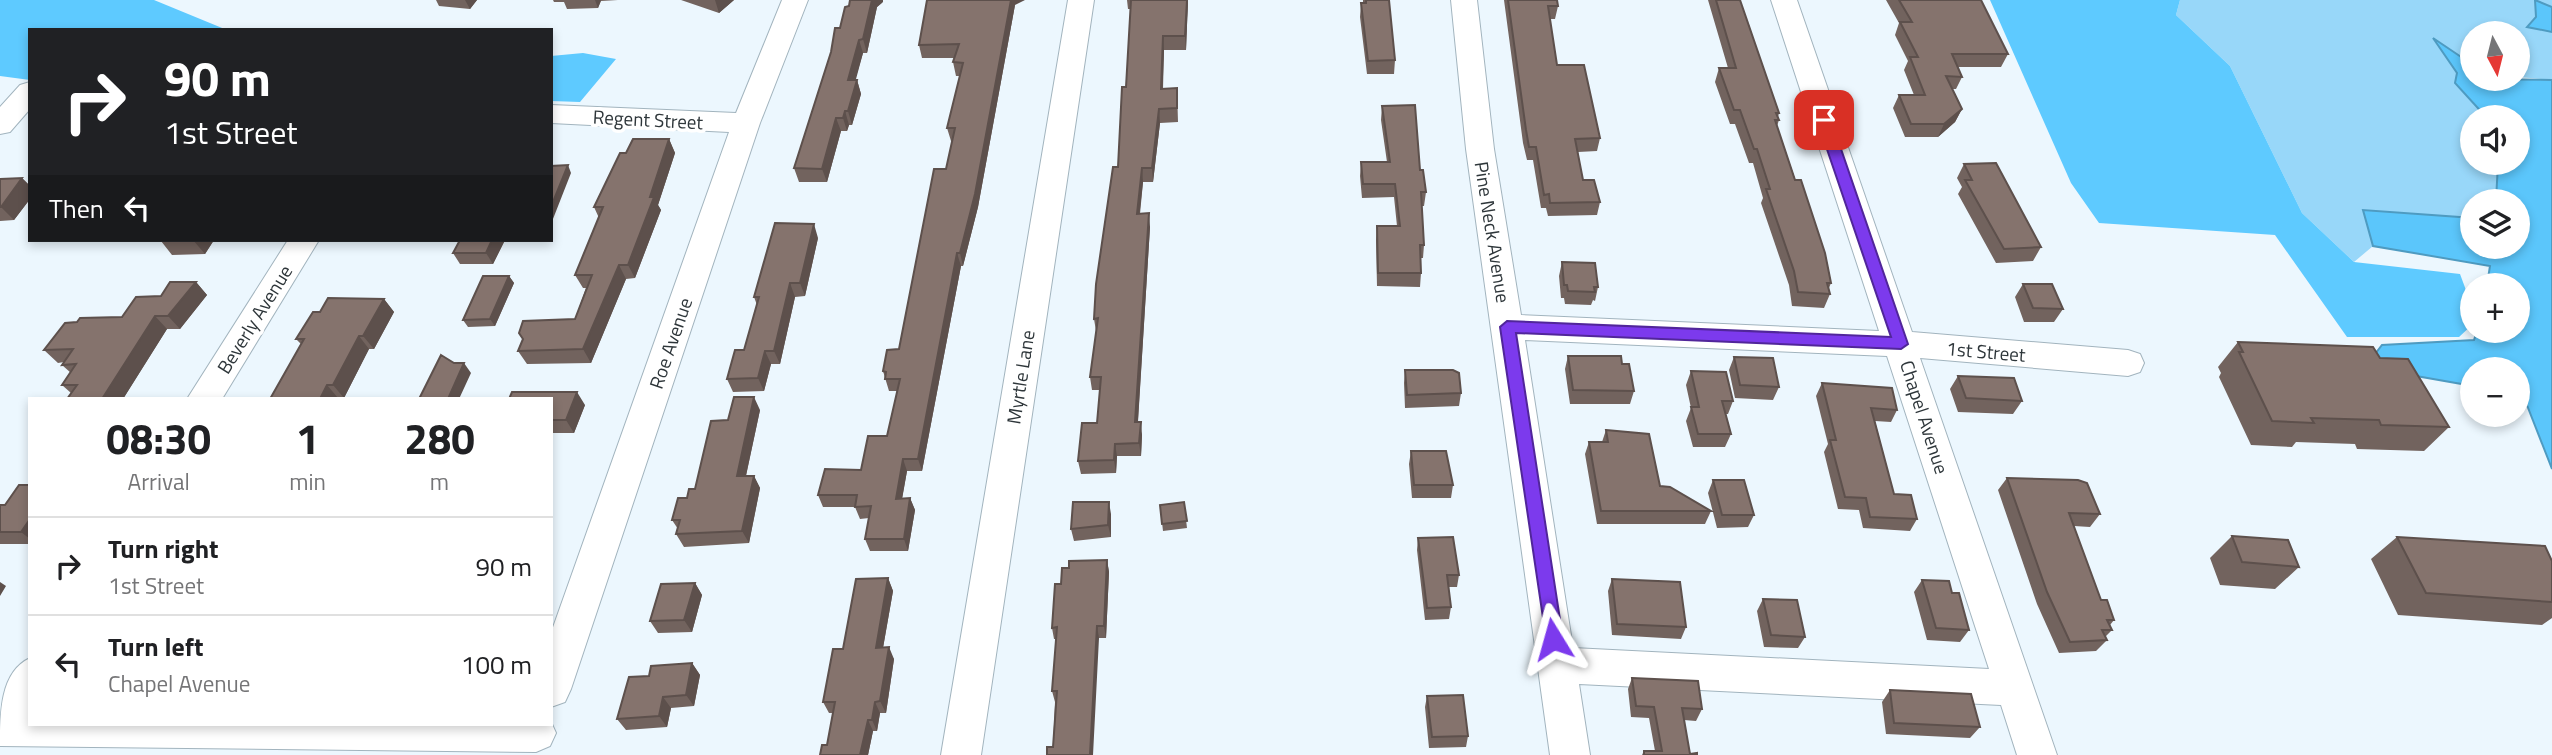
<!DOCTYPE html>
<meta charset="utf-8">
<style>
body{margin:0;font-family:"Titillium Web",sans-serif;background:#f6f6f6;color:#202124;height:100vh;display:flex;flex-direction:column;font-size:26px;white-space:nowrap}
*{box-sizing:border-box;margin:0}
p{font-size:23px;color:#757577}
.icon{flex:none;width:38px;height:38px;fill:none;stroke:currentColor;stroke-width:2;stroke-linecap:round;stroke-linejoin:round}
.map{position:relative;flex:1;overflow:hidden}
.side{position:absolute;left:28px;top:397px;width:525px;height:329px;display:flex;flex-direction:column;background:#fff;border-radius:0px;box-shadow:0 4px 10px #0003}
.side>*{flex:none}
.guide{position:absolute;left:28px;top:28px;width:525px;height:214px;border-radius:0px;box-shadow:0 4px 10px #0003;background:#202124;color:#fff;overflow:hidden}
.needle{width:46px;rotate:173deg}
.buttons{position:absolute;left:2460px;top:21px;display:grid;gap:14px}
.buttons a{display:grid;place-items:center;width:70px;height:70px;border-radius:50%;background:#fff;box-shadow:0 4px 10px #0003;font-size:35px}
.pin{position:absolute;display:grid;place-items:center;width:60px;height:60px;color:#fff;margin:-30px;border-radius:14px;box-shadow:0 4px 10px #0006}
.me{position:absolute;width:77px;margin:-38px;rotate:352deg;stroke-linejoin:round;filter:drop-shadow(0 0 5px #0008)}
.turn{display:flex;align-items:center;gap:24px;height:147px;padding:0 21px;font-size:32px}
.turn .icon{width:91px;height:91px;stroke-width:2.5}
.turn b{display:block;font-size:49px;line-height:60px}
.then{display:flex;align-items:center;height:66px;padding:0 21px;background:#0003;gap:14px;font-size:26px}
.eta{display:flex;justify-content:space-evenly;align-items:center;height:119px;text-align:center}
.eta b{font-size:42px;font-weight:700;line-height:49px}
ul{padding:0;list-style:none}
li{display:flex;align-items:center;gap:21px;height:98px;padding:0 21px;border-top:2px solid #e0e0e0}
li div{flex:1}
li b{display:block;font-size:26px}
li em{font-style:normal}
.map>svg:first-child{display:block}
.green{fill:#98d7f9}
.forest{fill:#5ecaff}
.water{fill:#5bc6fb;stroke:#4e9bc1;stroke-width:2}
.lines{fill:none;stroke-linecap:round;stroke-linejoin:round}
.minor-casing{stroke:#a2b4be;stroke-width:2}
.minor{fill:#fff;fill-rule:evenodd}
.wall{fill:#72635e}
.shaded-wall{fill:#5d504c}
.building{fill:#85736d;stroke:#5d504c;stroke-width:2}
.route{fill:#7c3aed;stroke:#51269a;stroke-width:2}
.labels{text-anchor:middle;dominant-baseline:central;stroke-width:7;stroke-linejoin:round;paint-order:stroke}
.street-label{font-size:19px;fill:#2e363a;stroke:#fff}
</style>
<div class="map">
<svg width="2552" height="755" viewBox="0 0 2552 755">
<rect width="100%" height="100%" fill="#ecf7fe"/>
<!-- green -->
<path class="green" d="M2180 0H2552V7L2535 1 2536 18 2528 27 2552 32V80L2518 77V33H2473V65L2434 40 2458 74 2455 83 2486 117H2473V163H2498L2496 201H2473V218L2363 210 2373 246 2354 262 2302 213 2230 66 2176 15Z"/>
<!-- forest -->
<path class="forest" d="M0 0H154L227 30H30V80L0 76Z
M1990 0H2180L2176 15 2230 66 2302 213 2354 262 2460 274 2473 309V324L2459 337H2347L2275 235 2099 223 2071 183Z
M583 53 616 59 580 102 551 101V56Z"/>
<!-- water -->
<path class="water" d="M2535 0 2552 7V32L2527 27 2536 17Z
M2433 38 2473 65V79L2552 80V469L2523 395 2518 394V369H2473V386L2365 367 2382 345 2474 340 2477 331H2518V285H2487L2490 266 2373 246 2363 210 2473 218V247H2518V201H2496L2498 163H2518V117H2486L2455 83 2457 73Z"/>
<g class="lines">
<!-- minor casing -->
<g class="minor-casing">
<path id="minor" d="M782 0H808L760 123 571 689 565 702 551 707V633L729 132 551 123V105L736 113Z
M1068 0H1094L981 755H941Z
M1451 0H1477L1494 149 1521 315 1879 331 1771 0H1797L1912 332 2128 350 2140 354 2144 363 2140 372 2128 376 1920 358 2057 755H2017L2001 705 1579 684 1590 755H1550L1466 149ZM1525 340 1887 356 1989 669 1573 648Z
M30 82V109L10 132 0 134V107L20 85Z
M288 240H319L222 399H187Z
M30 658V724L551 722 556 733 550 746 536 752 0 746C0 713 0 672 30 658Z"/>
</g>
<!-- minor -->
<use href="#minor" class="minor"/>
</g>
<!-- wall -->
<path class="wall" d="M436 0H477L470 9 439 6Z
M553 0H618L601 1 598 8 567 9 564 2H554Z
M681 0H734L719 13Z
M1127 0H1188L1186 50H1164L1163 89 1177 88 1178 122 1160 123 1153 182H1143L1140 214 1150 227 1138 422 1142 435 1141 456H1117L1116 473 1081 474 1078 461 1097 423 1100 390H1092L1090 377 1096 331 1094 319 1118 167 1126 87 1131 9H1128Z
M1363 0H1389L1395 60 1394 74H1367L1360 17 1361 3H1363Z
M1504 0H1557L1558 6 1555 19H1550L1557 65 1600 138 1597 151 1578 152 1583 180 1600 202 1597 215 1548 216 1546 208H1541L1533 160H1527L1523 143Z
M1708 0H1740L1779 113 1778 117 1779 120 1777 126 1831 283 1829 288 1830 294 1824 308 1792 306 1789 285 1761 203 1763 198 1753 163H1749L1735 124H1730L1715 82 1719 68H1728Z
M1886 0H1981L2008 54 2001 67H1958L1962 77 1956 89H1952L1962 109 1955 122 1938 137H1905L1893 108 1899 95H1914L1904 70 1908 61 1895 35 1899 23Z
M883 2 877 7 867 53H863L855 80H857L861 94 852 125H849L847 131H841L827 182H799L794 168 840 28Z
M1015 5 978 207 963 266H961L922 471H907L902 498H910L915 510 908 551H870L865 539 869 518 860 519 855 507H823L818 495 861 470 887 436 897 391H889L883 371 899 349 946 169 952 141H951L947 128 960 76H956L953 62 955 58H922L919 45Z
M1382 106 1420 170 1426 192 1424 206H1422L1424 245 1423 258H1420L1421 273 1420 287 1377 286 1376 240 1377 226H1397L1394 197 1362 198 1360 176 1361 162H1387L1381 120Z
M669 139 675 153 658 205 661 210 635 278 626 279 591 363 527 364 518 351 575 319 586 288H583L575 275 599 218 594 207 626 153Z
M1964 164 2041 247 2033 261 1996 263 1958 194 1962 187 1957 178Z
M22 178 30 186V199L14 220 0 221V179Z
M818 238 805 296 795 297 780 364H771L764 391 733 392 727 379 744 350 757 305 754 297Z
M214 240 205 254 172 255 161 241Z
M460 240H505L493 264H460L453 253Z
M1562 262 1598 287 1595 301 1593 300 1591 305 1565 304 1564 298H1561L1559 276Z
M509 276 514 283 495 326 468 327 463 320Z
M196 282 207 295 180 329H167L123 399H67L71 393 62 385 71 373 62 365 64 362 58 363 44 350 77 322 122 317 161 296Z
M2023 284 2063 309 2054 322H2024L2015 297Z
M384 299 394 312 374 349H369L344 398 270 399 301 344 296 339 320 312Z
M2238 342 2380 358 2449 427 2424 451 2357 449 2355 444 2296 442 2292 447 2251 445 2219 377 2221 373 2218 367Z
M1568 356 1622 364 1634 391 1630 404H1570L1565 369Z
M1734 357 1779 387 1773 400 1735 398 1729 370Z
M1405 370 1461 393 1459 406 1405 408 1404 383Z
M1691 371 1733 401 1728 414H1726L1731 434 1725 447H1693L1686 421 1691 408 1686 385Z
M1958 376 2022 401 2013 414 1958 412 1950 389Z
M1822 383 1897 410 1891 422 1875 421 1894 494 1917 519 1910 531 1863 528 1859 510 1838 509 1824 452 1828 444 1816 396Z
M551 399 585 405 574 433H553L551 438Z
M760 410 746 476H754L760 488 749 543 684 547 676 534 678 529 672 520 687 498 695 489 728 420Z
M1606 430 1660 486 1711 511 1705 524H1597L1585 454 1589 442H1602Z
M1411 451 1453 485 1451 498H1412L1409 464Z
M2007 478 2100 514 2090 527 2074 526 2101 600 2114 620 2110 625 2112 630 2105 637 2107 640 2096 651 2059 653 2037 604 1998 490Z
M1713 480 1754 515 1748 527 1717 528 1708 493Z
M30 485V544H0V505H5Z
M1184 502 1187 528 1163 531 1160 505Z
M1111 514V537L1074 541 1071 529Z
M2232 536 2299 567 2275 589 2220 585 2210 558Z
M2397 537 2552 561V618L2542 625 2398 615 2371 559Z
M1418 538 1459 575 1457 587H1448L1451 607 1449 619 1425 620 1417 550Z
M1107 560 1109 572 1106 638H1099L1053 747 1055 702 1052 691 1056 639H1054L1052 628 1061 584 1069 568Z
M888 578 893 591 883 648 894 659 886 713H880L877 731H873L868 755H820L827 745 833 713H829L823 702 843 649Z
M1612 579 1686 627 1681 639 1612 635 1608 591Z
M1922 580 1952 593 1969 630 1960 642 1927 640 1914 592Z
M695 583 702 595 692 632 658 633 650 621Z
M1763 599 1805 637 1798 648 1764 647 1757 611Z
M692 663 700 675 694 706 671 708 667 727 626 730 617 719 649 676Z
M1632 678 1702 709 1696 721 1684 720 1690 754 1697 755H1642L1644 751H1655L1649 718 1631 717 1628 689Z
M1890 690 1980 727 1970 738 1886 734 1882 702Z
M1427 696 1468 736 1466 747 1429 748 1425 707Z"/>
<!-- shaded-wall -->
<path class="shaded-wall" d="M465 0H477L470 9Z
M595 0H601L598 8Z
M715 0H734L719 13Z
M872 0H883V2L877 7 867 53 863 39Z
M1011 0H1025L1015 5 978 207 963 266 960 253Z
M1187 0H1188L1186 50 1185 36Z
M1163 36 1164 50 1162 103 1161 89Z
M859 40 863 53 852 94 848 80Z
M857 80 861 94 852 125 848 111Z
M1159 109 1160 123 1153 182 1152 168Z
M1962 109 1955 122 1938 137 1944 124Z
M845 111 849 125 847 131 843 118Z
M836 118 841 131 827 182 822 169Z
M669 139 675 153 658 205 661 210 635 278 628 265Z
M568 165 571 173 551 224V207Z
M1142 168 1143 182 1138 227 1137 214Z
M22 178 30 186V199L14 220 1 207Z
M1149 213 1150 227 1137 435 1135 422Z
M814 224 818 238 805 296 800 283Z
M193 240H214L205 254Z
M492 240H505L493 264 486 253Z
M957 253 961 266 922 471 918 459Z
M619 265 626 279 591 363 583 349Z
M509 276 514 283 495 326 490 319Z
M196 282 207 295 180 329 168 316Z
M790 283 795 297 780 364 774 351Z
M384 299 394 312 374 349 363 336Z
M155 316 167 329 123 399H102Z
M359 336 369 349 344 398 333 385Z
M765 351 771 364 764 391 758 378Z
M464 363 471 373 459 399H448Z
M327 385 338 398V399H320Z
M577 392 585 405 574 433 566 420Z
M754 397 760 410 743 489 737 476Z
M1141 422 1142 435 1141 456 1139 443Z
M1115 444 1117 456 1116 473 1114 460Z
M903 459 907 471 900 511 896 499Z
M754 476 760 488 749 543 742 531Z
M910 498 915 510 908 551 904 539Z
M1109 502 1111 514V537L1108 525Z
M30 519V539L21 532Z
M1107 560 1109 572 1106 638 1104 626Z
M888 578 893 591 881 659 876 648Z
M0 582 6 586 0 596Z
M695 583 702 595 692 632 684 620Z
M1097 626 1099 638 1093 755H1090Z
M889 647 894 659 886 713 880 701Z
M692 663 700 675 694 706 686 695Z
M663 697 671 708 667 727 659 716Z
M875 702 880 713 877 731 872 720Z
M868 720 873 731 868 755H860Z"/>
<!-- building -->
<path class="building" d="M850 0H872L863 39 859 40 848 80H857L848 111H845L843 118H836L822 169 794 168 831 52 835 28H840L845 7 849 6Z
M927 0H1011L975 194 960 253H957L918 459H903L896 499 910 498 904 539H865L871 506 855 507 857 495H818L825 469 861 470 868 436H887L900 379H885L886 372 883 371 887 350 899 349 934 169H946L955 128H947L963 63 953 62 959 44 919 45Z
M1131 0H1187L1185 36H1163L1161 89 1177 88V108L1159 109 1152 168H1142L1137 214 1149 213 1135 422H1141L1139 443 1115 444 1114 460 1078 461 1082 423H1097L1101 377H1090L1098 318 1094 319 1096 284 1113 167H1118L1122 87H1126Z
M1366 0H1389L1395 60 1368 61 1361 3H1366Z
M1508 0H1557L1558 6H1548L1557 65H1584L1600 138 1575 139 1583 180H1594L1600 202 1550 203 1549 194 1544 195 1536 147H1529L1526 130Z
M1716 0H1740L1779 113H1776L1779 120H1775L1795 180H1801L1825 253 1831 283H1827L1830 294 1798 292 1794 271 1766 189H1770L1757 149H1754L1740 110H1734L1719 68H1736Z
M1899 0H1981L2008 54H1952L1962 77 1946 76 1962 109 1944 124H1911L1899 95H1925L1910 57H1918L1900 22H1912Z
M1415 105 1420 170H1423L1426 192H1421L1424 245H1420L1421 273H1378L1377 226H1400L1395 184H1363L1361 162H1390L1382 106Z
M633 139H669L650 197H654L628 265H619L583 349 518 351 523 339 519 333 523 321 575 319 592 275H575L603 207H594L620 153H626Z
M1996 163 2041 247 2004 249 1965 180H1972L1964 164Z
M568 165 551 207V166Z
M22 178 1 207H0V179Z
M775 223 814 224 800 283H790L774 351H765L758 378 727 379 735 350H744L759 297H754Z
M460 240H492L486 253H453Z
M1562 262 1595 263 1598 287H1594L1595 292 1568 291 1567 285H1564Z
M483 276H509L490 319 463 320Z
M170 282H196L168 316H155L102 399H67L77 385H62L76 364 62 365 73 349 44 350 65 323 77 322 80 318 122 317 136 297 161 296Z
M2023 284H2052L2063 309 2033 308Z
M328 298 384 299 363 336H359L333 385H327L320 399H270L304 339H296L313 312H320Z
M2238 342 2373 347 2380 358 2408 359 2449 427 2381 425 2379 420 2311 418 2314 423 2272 421 2239 352H2243Z
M441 355 454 363H464L448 399H419Z
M1568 356H1621L1622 364H1629L1634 391 1573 390Z
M1734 357 1773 358 1779 387 1740 385Z
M1405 370H1453L1459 373 1461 393 1407 395Z
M1691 371 1726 372 1733 401H1722L1731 434H1698L1691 407H1699Z
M1958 376 2014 378 2022 401 1966 398Z
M1822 383 1892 388 1897 410 1871 408 1894 494 1911 495 1917 519 1870 517 1866 498 1845 497 1830 440H1836Z
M512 392H577L566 420H551V399H509Z
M734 397H754L737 476H754L742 531 676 534 680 520H672L678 498H687L689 489H695L711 421 728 420Z
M1606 430 1649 434 1660 486 1670 487 1711 511H1601L1589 442H1608Z
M1411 451H1446L1453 485H1414Z
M2007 478 2078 480 2087 483 2100 514 2069 513 2101 600H2107L2114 620H2107L2112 630H2102L2107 640 2070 642 2047 592Z
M1713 480H1744L1754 515H1722Z
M19 485H30V519L21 532H0V505H5Z
M1073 502H1109L1108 525 1071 529Z
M1184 502 1187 521 1162 524 1160 505Z
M2232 536 2288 540 2299 567 2242 562Z
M1453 537 1459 575H1447L1451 607 1427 608 1418 538Z
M2397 537 2545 546 2552 561V602L2426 593Z
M1107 560 1104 626H1097L1090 755H1047V747H1053L1057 691H1052L1057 627 1052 628 1055 584H1061L1062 568H1069V561Z
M888 578 876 648 889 647 880 701 875 702 872 720H868L860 755H820L822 745H827L835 702H823L833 649H843L856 579Z
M1612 579 1680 582 1686 627 1617 624Z
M1922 580 1949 581 1952 593H1959L1969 630 1936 628Z
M695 583 684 620 650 621 661 584Z
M1763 599 1797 600 1805 637 1771 635Z
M692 663 686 695 663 697 659 716 617 719 629 677 649 676 651 666Z
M1632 678 1698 681 1702 709 1682 708 1690 754 1697 753V755H1644V751H1662L1654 707 1636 706Z
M1890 690 1971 694 1980 727 1894 723Z
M1463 695 1468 736 1432 737 1427 696Z"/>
<!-- route -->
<path class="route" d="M1824 115 1831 120 1908 344 1901 349 1516 333 1563 639 1560 645 1553 647 1547 645 1500 327 1507 321 1891 337 1817 120Z"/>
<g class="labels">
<!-- street labels -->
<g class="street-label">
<text transform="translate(648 119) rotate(3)">Regent Street</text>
<text transform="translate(1493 232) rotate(81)">Pine Neck Avenue</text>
<text transform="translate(254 319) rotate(-58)">Beverly Avenue</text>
<text transform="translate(670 343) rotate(-71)">Roe Avenue</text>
<text transform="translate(1986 351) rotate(5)">1st Street</text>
<text transform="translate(1020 377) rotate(-81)">Myrtle Lane</text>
<text transform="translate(1925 417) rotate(72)">Chapel Avenue</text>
</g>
</g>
</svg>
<div class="buttons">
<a><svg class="needle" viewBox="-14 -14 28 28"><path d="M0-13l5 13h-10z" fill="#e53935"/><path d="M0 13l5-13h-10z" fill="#757577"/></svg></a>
<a><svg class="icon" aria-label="sound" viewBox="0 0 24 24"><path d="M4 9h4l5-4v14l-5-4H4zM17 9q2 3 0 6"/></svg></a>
<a><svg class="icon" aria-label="layers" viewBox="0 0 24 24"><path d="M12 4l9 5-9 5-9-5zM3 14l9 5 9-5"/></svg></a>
<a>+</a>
<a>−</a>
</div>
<div class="pin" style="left:1824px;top:120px;background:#d93025"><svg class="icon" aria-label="arrive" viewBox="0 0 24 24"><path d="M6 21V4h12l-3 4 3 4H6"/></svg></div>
<svg class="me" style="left:1553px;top:639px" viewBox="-20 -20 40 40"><path d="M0-17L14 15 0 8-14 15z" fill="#7c3aed" stroke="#fff" stroke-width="4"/></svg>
<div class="guide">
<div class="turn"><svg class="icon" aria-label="right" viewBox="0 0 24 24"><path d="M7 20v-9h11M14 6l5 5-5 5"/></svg><div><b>90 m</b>1st Street</div></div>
<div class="then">Then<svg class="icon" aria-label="left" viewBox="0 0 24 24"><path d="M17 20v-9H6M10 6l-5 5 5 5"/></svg></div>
</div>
<section class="side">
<div class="eta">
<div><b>08:30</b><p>Arrival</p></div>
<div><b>1</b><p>min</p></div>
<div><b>280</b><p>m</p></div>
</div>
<ul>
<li><svg class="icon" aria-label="right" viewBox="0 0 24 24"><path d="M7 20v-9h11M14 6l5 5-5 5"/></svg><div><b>Turn right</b><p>1st Street</p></div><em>90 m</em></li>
<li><svg class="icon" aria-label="left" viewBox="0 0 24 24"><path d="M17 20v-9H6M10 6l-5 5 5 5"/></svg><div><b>Turn left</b><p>Chapel Avenue</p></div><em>100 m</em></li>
</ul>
</section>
</div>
